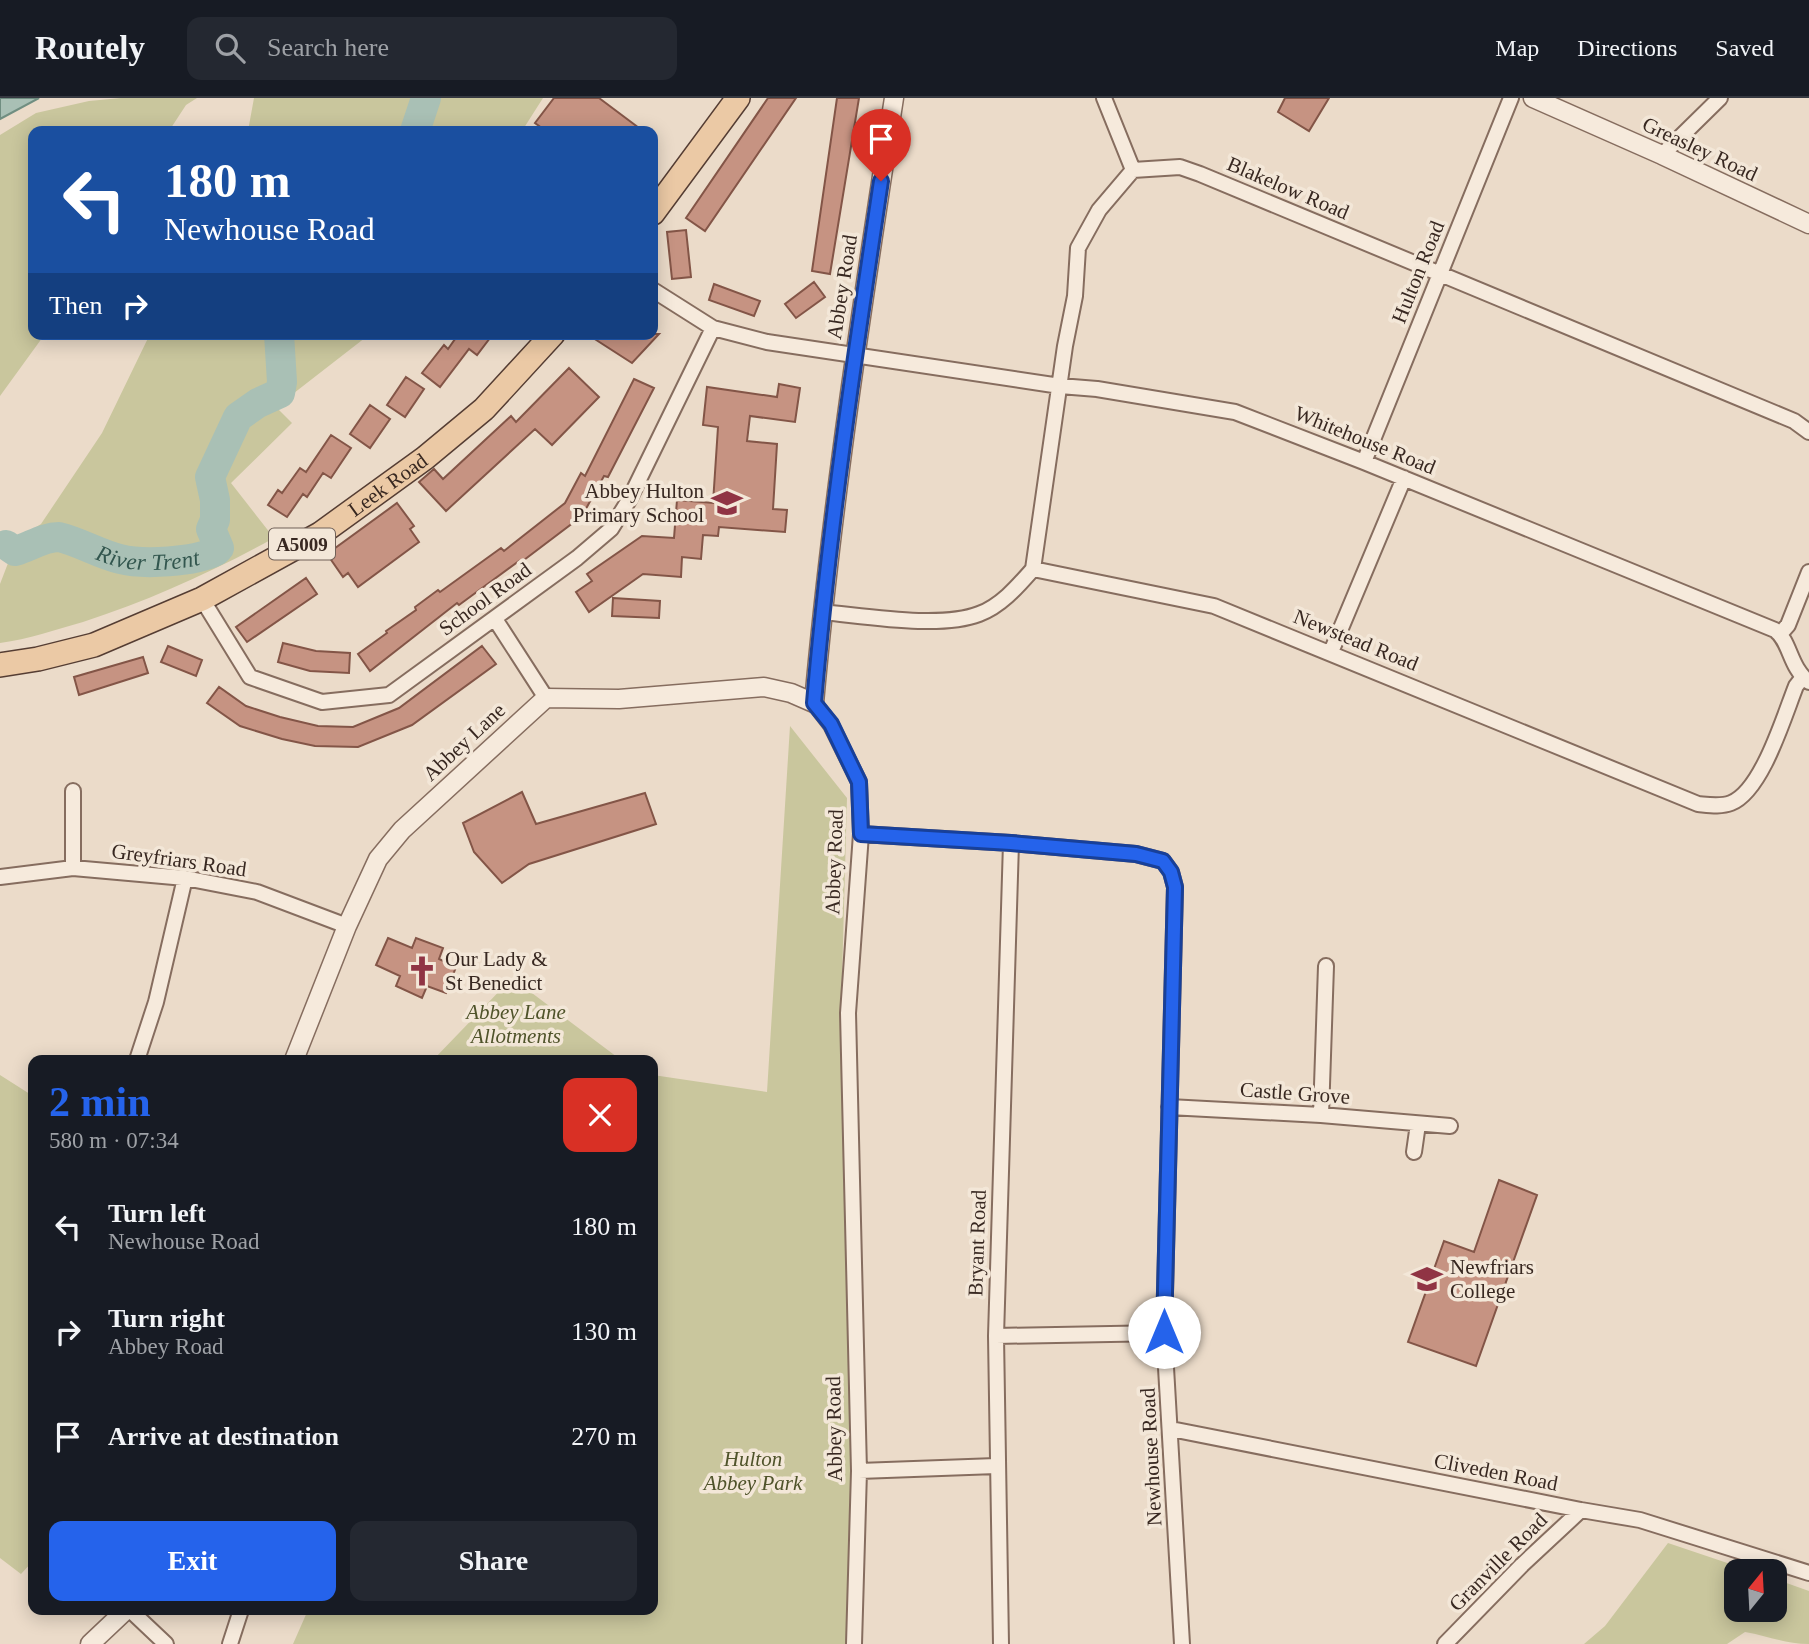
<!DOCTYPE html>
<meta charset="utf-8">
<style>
body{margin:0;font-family:Georgia,serif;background:#242831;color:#f1f3f6;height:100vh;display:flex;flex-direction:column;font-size:26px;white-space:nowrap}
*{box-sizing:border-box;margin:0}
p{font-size:23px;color:#9ea1a6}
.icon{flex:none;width:38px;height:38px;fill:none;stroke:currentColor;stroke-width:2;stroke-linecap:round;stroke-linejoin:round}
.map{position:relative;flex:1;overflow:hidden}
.panel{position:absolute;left:28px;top:957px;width:630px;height:560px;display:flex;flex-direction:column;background:#171b24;border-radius:14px;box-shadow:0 4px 18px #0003}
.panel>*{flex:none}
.hud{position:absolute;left:28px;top:28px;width:630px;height:214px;border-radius:14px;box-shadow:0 4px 18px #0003;background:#1a4fa0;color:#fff;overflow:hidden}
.needle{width:46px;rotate:18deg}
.fabs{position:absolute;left:1724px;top:1461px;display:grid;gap:14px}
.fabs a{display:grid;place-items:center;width:63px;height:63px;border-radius:14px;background:#171b24;box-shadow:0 4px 18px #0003;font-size:35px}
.pin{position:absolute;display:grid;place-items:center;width:60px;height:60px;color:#fff;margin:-72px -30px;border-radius:50% 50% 50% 0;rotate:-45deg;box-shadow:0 0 7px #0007}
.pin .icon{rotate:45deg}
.me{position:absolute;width:77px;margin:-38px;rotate:0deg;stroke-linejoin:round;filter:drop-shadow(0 0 5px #0008)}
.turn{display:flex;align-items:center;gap:24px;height:147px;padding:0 21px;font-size:32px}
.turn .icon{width:91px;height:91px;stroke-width:2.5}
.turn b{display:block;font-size:49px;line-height:60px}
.then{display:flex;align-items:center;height:66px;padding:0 21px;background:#0003;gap:14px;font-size:26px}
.round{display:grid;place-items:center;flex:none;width:74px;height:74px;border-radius:14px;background:#242831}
.head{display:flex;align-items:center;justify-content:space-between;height:119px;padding:0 21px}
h1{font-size:42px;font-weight:700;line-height:52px;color:#2563eb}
.primary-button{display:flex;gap:14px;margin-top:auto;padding:14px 21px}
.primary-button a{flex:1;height:80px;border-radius:14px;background:#2563eb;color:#fff;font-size:28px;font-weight:700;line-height:80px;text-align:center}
.primary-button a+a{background:#242831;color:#f1f3f6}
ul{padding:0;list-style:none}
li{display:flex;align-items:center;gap:21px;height:105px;padding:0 21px}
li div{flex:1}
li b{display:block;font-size:26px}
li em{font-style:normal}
header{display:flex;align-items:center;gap:42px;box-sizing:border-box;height:98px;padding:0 35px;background:#171b24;border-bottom:2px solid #363941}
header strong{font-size:33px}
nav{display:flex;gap:38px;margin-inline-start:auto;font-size:24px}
.search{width:490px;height:63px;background:#242831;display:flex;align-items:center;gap:18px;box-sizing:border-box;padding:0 24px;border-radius:14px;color:#9ea1a6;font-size:26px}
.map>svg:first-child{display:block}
.green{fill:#c9c69d}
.water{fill:#a9c0b5;stroke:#708e81;stroke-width:2}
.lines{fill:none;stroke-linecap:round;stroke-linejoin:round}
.river{stroke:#a9c0b5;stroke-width:30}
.building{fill:#c69382;stroke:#835547;stroke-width:2}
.minor-casing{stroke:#866d5f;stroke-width:18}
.tertiary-casing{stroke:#866d5f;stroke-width:21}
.primary-casing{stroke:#553d33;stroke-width:26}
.minor{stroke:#f6eadc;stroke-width:14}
.tertiary{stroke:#f6eadc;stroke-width:18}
.primary{stroke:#ebc9a5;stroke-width:23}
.route-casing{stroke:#184099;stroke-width:18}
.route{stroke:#2563eb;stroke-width:12}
.labels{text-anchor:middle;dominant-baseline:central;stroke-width:7;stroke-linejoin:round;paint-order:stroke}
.shield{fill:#f3e7d8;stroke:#706158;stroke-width:2}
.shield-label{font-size:19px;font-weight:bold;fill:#382821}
.street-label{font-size:21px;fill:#382821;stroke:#f3e7d8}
.poi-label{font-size:21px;fill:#382821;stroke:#f3e7d8;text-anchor:start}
.park-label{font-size:21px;font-style:italic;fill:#4f532a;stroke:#f3e7d8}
.water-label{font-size:23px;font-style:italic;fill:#32564e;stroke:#f3e7d8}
</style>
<header>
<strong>Routely</strong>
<div class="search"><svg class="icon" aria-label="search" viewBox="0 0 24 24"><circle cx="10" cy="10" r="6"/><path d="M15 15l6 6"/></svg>Search here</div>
<nav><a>Map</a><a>Directions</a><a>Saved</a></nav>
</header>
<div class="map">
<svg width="1809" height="1546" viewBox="0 0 1809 1546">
<rect width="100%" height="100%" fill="#ebdbc9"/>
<!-- green -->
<path class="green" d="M121 0H197L186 7 169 33H33V236H45L0 298V37L36 15 89 3Z
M254 0H543L522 33H248Z
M150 236H370L276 309 292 325 231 385 274 440C212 474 150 502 83 524 55 532 29 541 0 545V486L10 460 2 456 8 438H22L41 426 102 335Z
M790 628 847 700 841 916 853 1372 848 1546H293L308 1512H653V977L767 994Z
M512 880 621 962H433Z
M0 977 33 998V1463L21 1476 0 1460Z
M1668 1445 1751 1473 1736 1474V1512H1774L1775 1481 1809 1493V1546C1786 1546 1768 1538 1745 1534L1727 1546H1584L1605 1528Z"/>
<!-- water -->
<path class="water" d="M0 0H39L0 21Z"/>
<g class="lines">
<!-- river -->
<g class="river">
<path d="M415 33 426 0"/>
<path id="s1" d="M6 447 15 453C30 449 43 439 59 439 80 444 99 456 120 461 143 467 195 464 216 453L219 450 211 431 215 422V402L210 379 238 319 258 305 280 295 282 284 279 236"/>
</g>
</g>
<!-- building -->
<path class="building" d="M554 0H599L643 33H546L535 25Z
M768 0H796L705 133 686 120Z
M837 0H859L830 176 812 173Z
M1285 0H1329L1309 33 1278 14Z
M686 132 691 179 672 181 667 134Z
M814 184 825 199 796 220 785 206Z
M714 186 760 203 754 218 709 202Z
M450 236H493L477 257 469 251 440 289 422 275 444 247 448 251 455 241Z
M587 236H659L632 265Z
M569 270 599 299 552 347 535 331 446 413 419 384 434 371 443 381 511 318 516 324Z
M406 279 424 291 405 319 387 307Z
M634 281 654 290 608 379 604 378 582 418 520 465 519 463 459 507 457 505 370 573 358 556 387 535 386 533 416 512 415 509 438 492 440 494 501 450 504 453 565 405 581 375 585 378Z
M779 286 800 290 795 324 750 318 747 343 777 346 773 411 787 412 785 434 719 429 718 438 703 437 701 461 682 459 681 479 643 476 589 514 576 494 592 483 587 476 642 438 674 440 677 402 713 405 718 329 703 327 707 289 777 299Z
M370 307 390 321 370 350 350 336Z
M331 337 351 350 331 380 323 375 307 399 303 396 287 419 268 407 278 392 282 395 300 370 306 374Z
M397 405 414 428 410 431 419 444 358 489 348 475 343 479 327 456Z
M306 480 317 496 247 544 236 529Z
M613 500 660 503 659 520 612 518Z
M283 545 316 553 350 555 349 575 310 573 278 564Z
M168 548 202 562 196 578 161 564Z
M482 548 496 566 412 627 358 649 315 648 282 641 240 628 207 605 219 589 246 608 280 619 318 628 353 629 399 610Z
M143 559 148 575 79 597 74 579Z
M522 694 536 726 645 695 656 726 529 766 502 785 474 754 463 725Z
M388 840 412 850 416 840 443 850 439 861 456 869 446 895 427 888 422 900 396 888 400 878 376 867Z
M1499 1082 1537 1097 1476 1268 1408 1244 1444 1143 1474 1154Z"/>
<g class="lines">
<!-- minor casing -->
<g class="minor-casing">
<path id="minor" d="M1104 0 1133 72
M1662 57 1720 0
M653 192 713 230 767 244 1060 288 1097 291 1235 314 1364 364 1775 532C1791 544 1789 569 1809 584
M1364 364 1511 0
M1033 471 1065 248 1075 198 1078 150 1099 112 1133 72 1180 69 1200 76 1794 323 1809 334
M202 501 250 579 322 604 389 597 577 460 611 431 629 402 713 230
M822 514C866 518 940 531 979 516 1001 508 1018 488 1033 471L1214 508 1698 706C1709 707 1721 709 1731 705 1762 693 1784 618 1796 588L1803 579
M495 521 546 600
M1780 536 1788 527 1809 474
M1331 554 1404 380
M814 605 831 627 859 684 861 736 848 915 859 1373 854 1546
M73 693V770
M861 736 1011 745 1136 756 1163 763 1171 774 1175 789 1164 1235 1182 1546
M0 779 73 770 185 780 257 794 347 828
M137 962 156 904 185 780
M1169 1009 1321 1017 1450 1028
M1321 1017 1326 868
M1414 1054 1418 1026
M996 1238 1164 1235
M1171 1331 1581 1412 1640 1422 1809 1475
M859 1373 996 1368
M130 1512 166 1546
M230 1546 241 1512
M1001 1546 996 1238 1011 745
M1445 1546 1522 1467 1581 1412"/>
</g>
<!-- tertiary casing -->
<g class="tertiary-casing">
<path id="tertiary" d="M1533 0 1662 57 1809 126
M294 962 347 828 378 761 402 732 546 600 619 601 764 589 791 595 814 605C832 403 863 201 894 0
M90 1546 126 1512"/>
</g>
<!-- primary casing -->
<g class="primary-casing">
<g id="primary">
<path d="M653 115 738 0"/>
<path id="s2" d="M0 567 38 561 94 547 202 501 320 436 425 360 484 311 553 236"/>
</g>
</g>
<!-- minor -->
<use href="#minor" class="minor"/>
<!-- tertiary -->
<use href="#tertiary" class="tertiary"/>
<!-- primary -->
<use href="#primary" class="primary"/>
</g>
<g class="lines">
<!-- route casing -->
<g class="route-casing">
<path id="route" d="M881 83C855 256 829 430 814 605L831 626 859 684 861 736 1011 745 1136 756 1163 763 1171 774 1175 789 1164 1234"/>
</g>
<!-- route -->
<use href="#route" class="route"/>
</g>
<!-- icons -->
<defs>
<g id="school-bare" transform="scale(2.415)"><path d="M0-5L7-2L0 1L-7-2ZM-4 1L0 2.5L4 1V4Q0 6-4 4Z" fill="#903444" stroke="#f3e7d8" stroke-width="2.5" paint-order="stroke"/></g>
<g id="church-bare" transform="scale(2.415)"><path d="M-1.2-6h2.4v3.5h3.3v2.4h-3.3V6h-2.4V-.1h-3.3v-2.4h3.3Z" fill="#903444" stroke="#f3e7d8" stroke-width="2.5" paint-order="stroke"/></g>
<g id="university-bare" transform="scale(2.415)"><path d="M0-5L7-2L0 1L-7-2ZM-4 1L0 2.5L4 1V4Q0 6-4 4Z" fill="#903444" stroke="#f3e7d8" stroke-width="2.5" paint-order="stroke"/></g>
</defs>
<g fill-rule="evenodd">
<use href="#school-bare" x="727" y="405"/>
<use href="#church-bare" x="422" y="873"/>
<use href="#university-bare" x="1427" y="1181"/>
</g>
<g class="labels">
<!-- shield labels -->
<rect class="shield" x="269" y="430.5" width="66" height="31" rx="5"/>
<g class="shield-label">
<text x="302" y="446">A5009</text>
</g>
<!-- street labels -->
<g class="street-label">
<text transform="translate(1700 51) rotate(25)">Greasley Road</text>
<text transform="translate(1288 90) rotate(23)">Blakelow Road</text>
<text transform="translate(1418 174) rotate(-68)">Hulton Road</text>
<text transform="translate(842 189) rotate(-81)">Abbey Road</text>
<text transform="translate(1365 342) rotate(22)">Whitehouse Road</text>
<text stroke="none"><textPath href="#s2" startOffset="432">Leek Road</textPath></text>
<text transform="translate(485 501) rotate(-36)">School Road</text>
<text transform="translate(1356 542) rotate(22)">Newstead Road</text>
<text transform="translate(464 644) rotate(-43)">Abbey Lane</text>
<text transform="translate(179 762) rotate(8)">Greyfriars Road</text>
<text transform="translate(834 764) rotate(-88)">Abbey Road</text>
<text transform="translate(1295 995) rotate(4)">Castle Grove</text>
<text transform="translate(977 1145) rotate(-88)">Bryant Road</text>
<text transform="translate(834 1331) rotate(-91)">Abbey Road</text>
<text transform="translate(1151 1359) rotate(-93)">Newhouse Road</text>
<text transform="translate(1496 1374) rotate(11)">Cliveden Road</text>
<text transform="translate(1498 1464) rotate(-45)">Granville Road</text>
</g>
<!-- poi labels -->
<g class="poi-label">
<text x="704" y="393" text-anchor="end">Abbey Hulton<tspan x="704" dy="24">Primary School</tspan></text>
<text x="445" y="861">Our Lady &amp;<tspan x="445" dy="24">St Benedict</tspan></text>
<text x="1450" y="1169">Newfriars<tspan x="1450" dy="24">College</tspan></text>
</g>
<!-- park labels -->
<g class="park-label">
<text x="516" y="914">Abbey Lane<tspan x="516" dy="24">Allotments</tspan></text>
<text x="753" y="1361">Hulton<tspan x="753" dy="24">Abbey Park</tspan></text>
</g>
<!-- water labels -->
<g class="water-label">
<text stroke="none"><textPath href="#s1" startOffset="150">River Trent</textPath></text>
</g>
</g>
</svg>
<div class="fabs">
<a><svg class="needle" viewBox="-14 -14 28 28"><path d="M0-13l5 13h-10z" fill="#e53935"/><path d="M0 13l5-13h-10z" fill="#9ea1a6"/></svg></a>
</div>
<div class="pin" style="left:881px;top:83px;background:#d93025"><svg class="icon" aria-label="arrive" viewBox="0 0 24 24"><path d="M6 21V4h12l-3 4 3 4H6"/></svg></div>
<svg class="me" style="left:1164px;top:1234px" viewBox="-20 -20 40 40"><circle r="19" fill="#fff"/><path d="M0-13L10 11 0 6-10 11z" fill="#2563eb"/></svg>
<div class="hud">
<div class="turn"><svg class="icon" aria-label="left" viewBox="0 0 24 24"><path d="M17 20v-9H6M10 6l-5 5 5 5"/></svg><div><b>180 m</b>Newhouse Road</div></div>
<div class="then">Then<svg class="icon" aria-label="right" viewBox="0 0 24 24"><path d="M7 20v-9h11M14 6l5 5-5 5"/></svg></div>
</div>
<section class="panel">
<div class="head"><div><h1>2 min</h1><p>580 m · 07:34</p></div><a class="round" style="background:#d93025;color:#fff"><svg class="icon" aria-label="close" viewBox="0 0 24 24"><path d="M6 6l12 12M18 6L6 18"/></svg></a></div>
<ul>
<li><svg class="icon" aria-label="left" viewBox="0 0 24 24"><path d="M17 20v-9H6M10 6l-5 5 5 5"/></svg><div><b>Turn left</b><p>Newhouse Road</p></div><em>180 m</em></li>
<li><svg class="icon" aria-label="right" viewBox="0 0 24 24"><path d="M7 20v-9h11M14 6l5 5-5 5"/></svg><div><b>Turn right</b><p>Abbey Road</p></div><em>130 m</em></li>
<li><svg class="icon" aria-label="arrive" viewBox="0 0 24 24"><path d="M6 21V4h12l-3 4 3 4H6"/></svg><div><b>Arrive at destination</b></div><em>270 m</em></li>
</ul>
<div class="primary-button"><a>Exit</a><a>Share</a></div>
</section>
</div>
